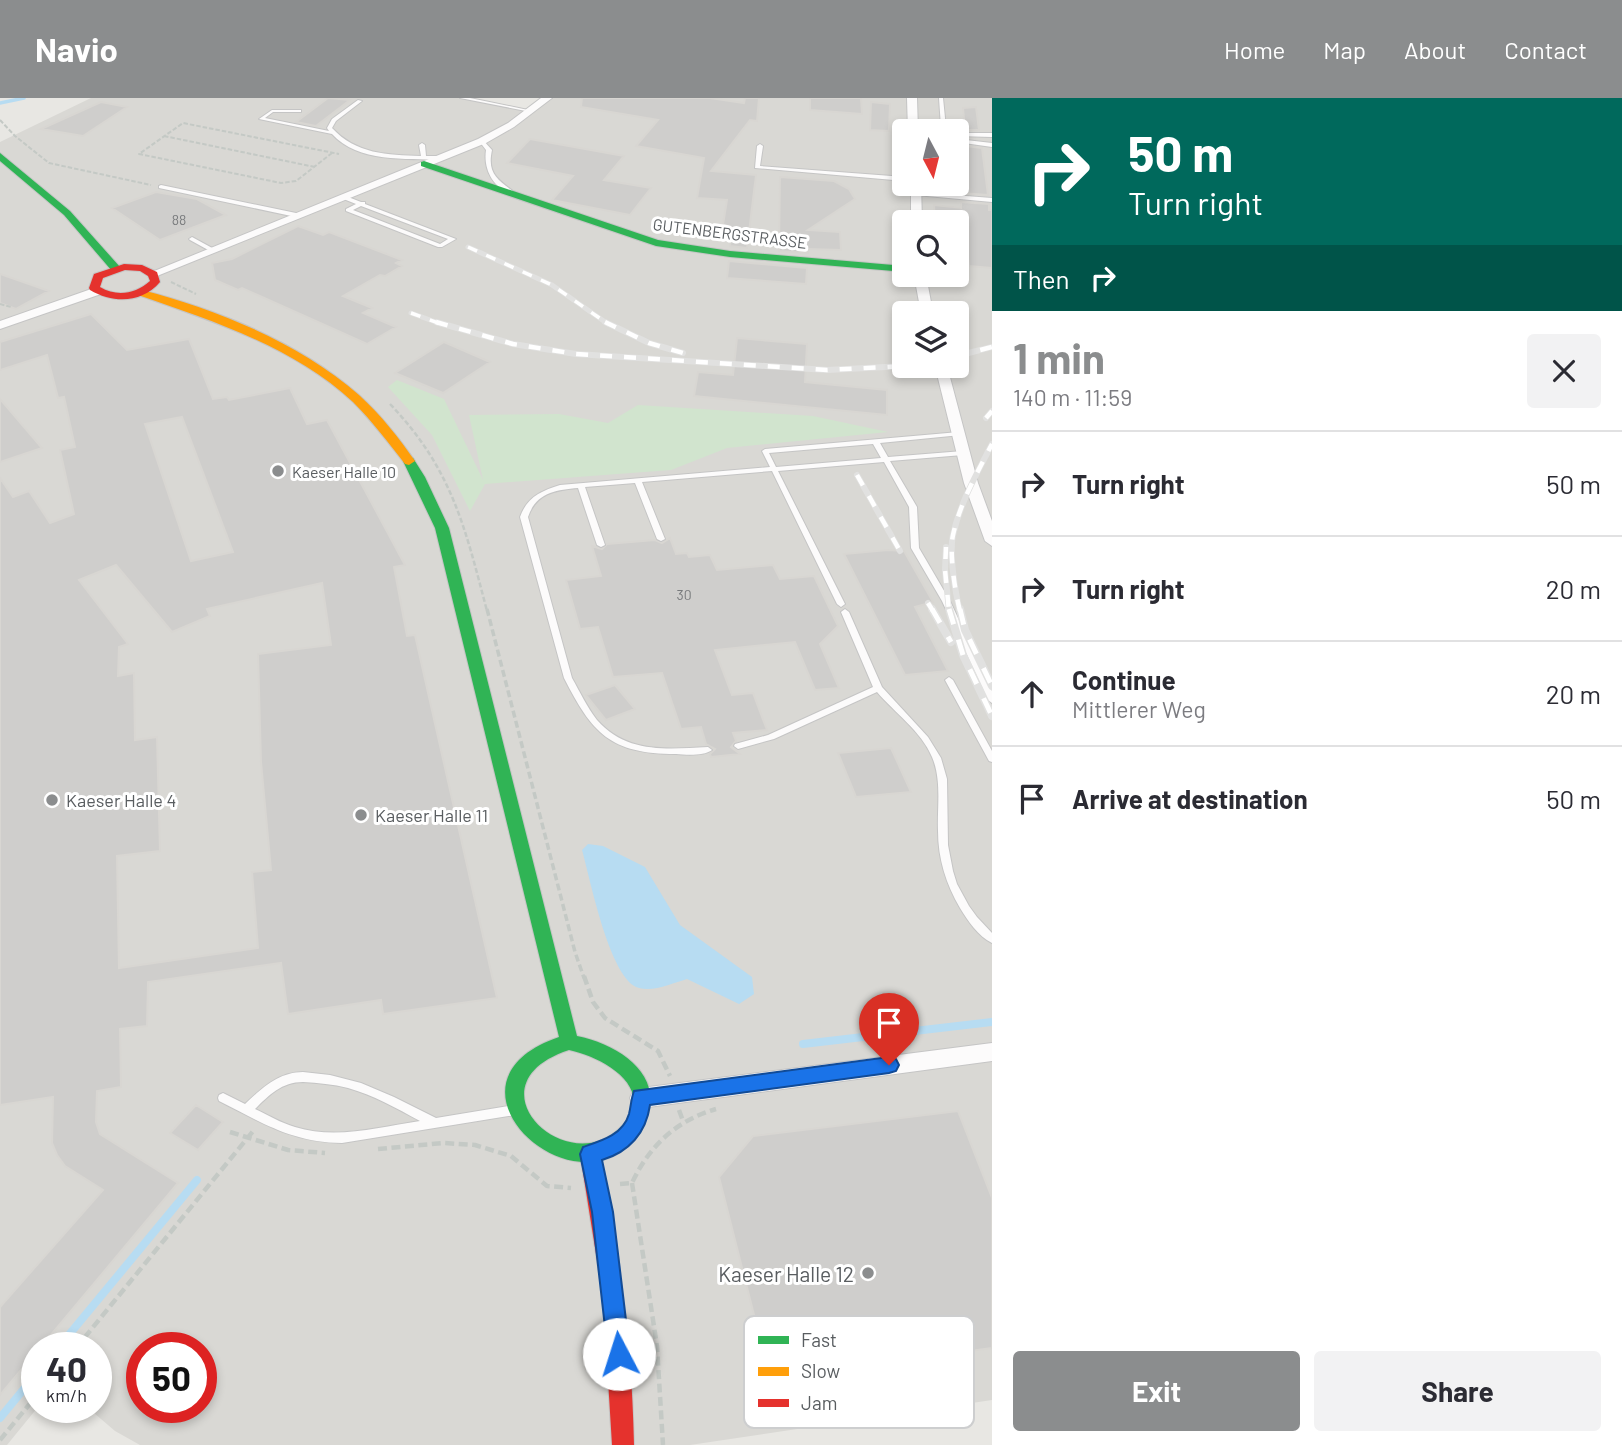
<!DOCTYPE html>
<meta charset="utf-8">
<style>
body{margin:0;font-family:Barlow,sans-serif;background:#f2f2f3;color:#2b2b33;height:100vh;display:flex;flex-direction:column;font-size:26px;white-space:nowrap}
*{box-sizing:border-box;margin:0}
p{font-size:23px;color:#7c7c81}
.icon{flex:none;width:38px;height:38px;fill:none;stroke:currentColor;stroke-width:2;stroke-linecap:round;stroke-linejoin:round}
.map{position:relative;flex:1;overflow:hidden}
.panel{display:flex;flex-direction:column;background:#fff;width:630px}
.panel>*{flex:none}
.guide{background:#00695c;color:#fff;overflow:hidden}
.needle{width:46px;rotate:173deg}
.tools{position:absolute;left:892px;top:21px;display:grid;gap:14px}
.tools a{display:grid;place-items:center;width:77px;height:77px;border-radius:7px;background:#fff;box-shadow:0 4px 10px #0003;font-size:35px}
.speed{position:absolute;left:21px;top:1234px;display:flex;gap:14px;font-size:35px;font-weight:700;text-align:center}
.speed>*{display:grid;place-content:center;width:91px;height:91px;border-radius:50%;background:#fff;box-shadow:0 4px 10px #0003;line-height:1}
.speed small{font-size:18px;font-weight:400}
.speed .limit{border:10px solid #d22;background:#fff;color:#111}
.pin{position:absolute;display:grid;place-items:center;width:60px;height:60px;color:#fff;margin:-72px -30px;border-radius:50% 50% 50% 0;rotate:-45deg;box-shadow:0 0 7px #0007}
.pin .icon{rotate:45deg}
.me{position:absolute;width:77px;margin:-38px;rotate:355deg;stroke-linejoin:round;filter:drop-shadow(0 0 5px #0008)}
.turn{display:flex;align-items:center;gap:24px;height:147px;padding:0 21px;font-size:32px}
.turn .icon{width:91px;height:91px;stroke-width:2.5}
.turn b{display:block;font-size:49px;line-height:60px}
.then{display:flex;align-items:center;height:66px;padding:0 21px;background:#0003;gap:14px;font-size:26px}
.round{display:grid;place-items:center;flex:none;width:74px;height:74px;border-radius:7px;background:#f2f2f3}
.overview{display:flex;align-items:center;justify-content:space-between;height:119px;padding:0 21px}
h1{font-size:42px;font-weight:700;line-height:52px;color:#8b8d8e}
.button{display:flex;gap:14px;margin-top:auto;padding:14px 21px}
.button a{flex:1;height:80px;border-radius:7px;background:#8b8d8e;color:#fff;font-size:28px;font-weight:700;line-height:80px;text-align:center}
.button a+a{background:#f2f2f3;color:#2b2b33}
ul{padding:0;list-style:none}
li{display:flex;align-items:center;gap:21px;height:105px;padding:0 21px;border-top:2px solid #e1e1e2}
li div{flex:1}
li b{display:block;font-size:26px}
li em{font-style:normal}
header{display:flex;align-items:center;gap:42px;box-sizing:border-box;height:98px;padding:0 35px;background:#8b8d8e;color:#fff}
header strong{font-size:33px}
nav{display:flex;gap:38px;margin-inline-start:auto;font-size:24px}
main{display:flex;flex:1;min-height:0}
.map>svg:first-child{display:block}
.industrial{fill:#d9d8d4;fill-rule:evenodd}
.green{fill:#d1e4ce}
.water{fill:#b7dcf2}
.lines{fill:none;stroke-linecap:round;stroke-linejoin:round}
.stream-far1{stroke:#b7dcf2;stroke-width:3.5}
.stream{stroke:#b7dcf2;stroke-width:8}
.building{fill:#cfcecc;stroke:#d8d6d2;stroke-width:2;fill-rule:evenodd}
.lane-casing{stroke:#c5c5c5;stroke-width:2}
.street-casing{stroke:#c5c5c5;stroke-width:2}
.fast-casing{stroke:#c5c5c5;stroke-width:2}
.slow-casing{stroke:#c5c5c5;stroke-width:2}
.jam-casing{stroke:#c5c5c5;stroke-width:2}
.path-far3{stroke:#c4c9c5;stroke-width:2;stroke-dasharray:4.5 2;stroke-linecap:butt}
.path-far2{stroke:#c4c9c5;stroke-width:2.5;stroke-dasharray:5 2.5;stroke-linecap:butt}
.path-far1{stroke:#c4c9c5;stroke-width:3.5;stroke-dasharray:7 3.5;stroke-linecap:butt}
.path{stroke:#c4c9c5;stroke-width:4.5;stroke-dasharray:9 4.5;stroke-linecap:butt}
.lane{fill:#fcfbfb;fill-rule:evenodd}
.street{fill:#fcfbfb;fill-rule:evenodd}
.fast{fill:#30b455;fill-rule:evenodd}
.slow{fill:#ff9f0a;fill-rule:evenodd}
.jam{fill:#e5322d;fill-rule:evenodd}
.rail-far2-casing{stroke:#e1e1e0;stroke-width:5}
.rail-far1-casing{stroke:#e1e1e0;stroke-width:6}
.rail-casing{stroke:#e1e1e0;stroke-width:8}
.rail-far2{stroke:#fff;stroke-width:3.5;stroke-dasharray:10;stroke-linecap:butt}
.rail-far1{stroke:#fff;stroke-width:4.5;stroke-dasharray:12;stroke-linecap:butt}
.rail{stroke:#fff;stroke-width:5;stroke-dasharray:16;stroke-linecap:butt}
.route{fill:#1a73e8;stroke:#114b97;stroke-width:2}
.poi-dot{fill:#8b8d8e;stroke:#fff;stroke-width:2.5}
.labels{text-anchor:middle;dominant-baseline:central;stroke-width:6;stroke-linejoin:round;paint-order:stroke}
.number-label{font-size:14px;fill:#787a7c}
.far-street-label{font-size:16px;fill:#595d60;stroke:#fff}
.far-poi-label{font-size:16px;fill:#595d60;stroke:#fff;text-anchor:start}
.poi-label{font-size:18px;fill:#595d60;stroke:#fff;text-anchor:start}
.near-poi-label{font-size:21px;fill:#595d60;stroke:#fff;text-anchor:end}
.key{fill:#fff;stroke:#cdcecf;stroke-width:2}
.key-label{font-size:19px;fill:#595d60}
</style>
<header>
<strong>Navio</strong>
<nav><a>Home</a><a>Map</a><a>About</a><a>Contact</a></nav>
</header>
<main>
<div class="map">
<svg width="992" height="1347" viewBox="0 0 992 1347">
<rect width="100%" height="100%" fill="#e8e7e3"/>
<!-- industrial -->
<path class="industrial" d="M91 0H470L532 12 547 0H992V1302L690 1347H140L115 1333 87 1309H96V1250H37L38 1309 7 1347H0V44ZM905 33H957V86H905ZM905 124H957V177H905ZM905 215H957V268H905ZM142 1250H201V1309H142Z"/>
<!-- green -->
<path class="green" d="M397 282 444 301 483 382 469 317 559 316 608 325 638 307 813 318 888 334 727 350 671 372 485 386 470 413 432 337 388 289Z"/>
<!-- water -->
<path class="water" d="M588 746 603 748 645 769 680 827 752 879 754 896 739 906 687 881C673 885 654 894 639 890 610 883 590 780 582 752Z"/>
<g class="lines">
<!-- stream-far1 -->
<path class="stream-far1" d="M0 5 24 0"/>
<!-- stream -->
<path class="stream" d="M803 946 992 924
M58 1250 197 1082
M0 1320 37 1275"/>
</g>
<!-- building -->
<path class="building" d="M328 0 350 2 316 28 296 24Z
M582 0H710L744 5 745 0H759L757 23 750 22 711 73 756 77 747 150 730 148 731 140 721 139 727 102 697 100 704 60 636 48 658 22 581 9Z
M810 0H861L862 16 810 12Z
M101 4 127 9 83 38 41 31Z
M871 4 890 6 889 33 870 32Z
M976 9 979 32H965L963 10Z
M530 41 624 58 604 82 651 90 630 117 552 102 573 78 507 65Z
M957 47 982 50 988 97 960 95Z
M780 79 834 83 849 91 855 101 808 132 840 134 841 152 808 151V155L779 153Z
M156 94 197 101 226 117 160 142 112 110Z
M961 104 989 106V112H992V170L969 168 964 127H957V124H935L934 107 961 110Z
M298 128 323 137 329 134 402 162 396 165 402 168 385 178 380 177 343 198 372 210 363 215 396 229 367 246 242 190 238 192 215 182 212 165 232 161Z
M729 163 807 170 806 186 727 180Z
M0 176 49 193 16 211 0 205Z
M91 216 127 252 189 241 213 301 227 299 229 302 290 290 307 326 327 322 405 467 394 469 407 538 415 537 497 900 383 916 381 902 288 916 281 865 148 884 147 928 120 931 121 989 97 993 96 1024 100 1036 178 1085 40 1250H37V1253L0 1297V1209L103 1092 65 1068 57 1057 52 1045 53 999 0 1007V380L13 399 29 393 50 425 74 416 60 352 75 349 64 299 58 300 47 257 0 272V244ZM182 319 233 454 191 463 145 326ZM116 467 172 534 210 518 207 511 322 485 331 547 258 556 261 664 271 772 252 774 258 850 119 870 117 758 160 753 157 639 135 642 134 575 118 578 119 549 128 546 79 482Z
M737 240 807 246 805 284 887 292V317L694 298 698 274 733 277Z
M444 244 490 264 443 295 395 275Z
M0 301 42 350 0 364Z
M670 440 676 456 687 455 689 459 710 457 717 472 773 467 780 481 814 478 838 528 820 546 839 590 815 592 795 544 715 552 732 597 753 595 767 632 733 635 736 643 731 649 740 656 711 659 710 656 715 651 706 646 701 629 681 631 662 575 613 579 598 529 580 531 566 482 601 478 592 448 602 451 607 446 655 442 662 445Z
M888 452 904 453 933 504 915 509 948 573 905 577 844 456Z
M615 587 635 611 606 622 586 597Z
M891 650 911 694 856 699 838 655Z
M196 1007 223 1024 198 1052 170 1035Z
M958 1013 992 1100V1250L770 1280 719 1079 753 1038Z"/>
<g class="lines">
<!-- lane casing -->
<g class="lane-casing">
<path id="lane" d="M460 0H470L533 13 531 14Z
M939 0H943L946 30 942 33H937L941 29Z
M358 2 362 3 336 23 332 30C356 56 387 57 421 58L419 47 422 45 425 47 426 58H441L444 60 441 62C406 60 358 65 332 36L259 21 272 12H301V14H273L265 20 329 33 327 30 332 21Z
M913 30 931 32 933 33 911 32V30Z
M957 35H992V39L957 38Z
M482 41 492 52C487 75 497 81 514 94V96C494 92 483 72 486 52L479 43Z
M957 41 992 45V49L957 44Z
M760 46 763 48 760 68 905 79V83L755 70 757 48Z
M946 86H952L953 97 992 100V104L916 97 913 95 916 93 947 96Z
M161 87 296 115 299 117 296 119 159 90V88Z
M343 97 361 104H365V106L456 141 442 149H438L346 113V111L356 106 341 100 340 99ZM361 108 448 141 440 146 353 112Z
M192 139 214 151 215 152 210 153 190 142 189 141Z
M959 334 961 335V337L880 345 888 359 963 353 966 355 963 357 890 363 917 409 919 450 950 503 992 593V605L988 602 942 503 911 450 909 409 884 364 778 373 845 506 841 509 837 506 772 373 642 384 665 441 661 443 657 441 635 385 585 389 605 447 601 449 597 447 578 390C555 392 536 395 528 419L572 580C580 594 587 609 597 622 627 656 667 651 708 649L712 652C704 658 687 657 676 656 610 656 592 635 564 580L520 419C527 399 541 393 560 387L770 369 762 353 765 351ZM873 346 881 360 776 369 769 355Z
M845 511 849 514 882 589 928 639 941 660 947 681 948 747 953 773 957 786 969 808 977 819 992 835V845C978 838 968 823 960 810 946 786 938 761 938 733 937 709 942 682 932 659 921 633 895 615 877 594L774 641 738 651 734 648 735 646 768 637 873 589 841 514Z
M949 579 953 582 992 653V664L989 663 945 582Z
M303 974 330 977 361 985 394 999 436 1020 515 1007 519 1009 520 1012 519 1015 515 1017 342 1045C291 1044 263 1025 219 1003L218 1000 219 997 223 995 245 1006C262 990 279 974 303 974ZM303 984C318 985 333 986 348 990 373 997 396 1010 420 1023 379 1029 336 1042 295 1029 281 1025 268 1017 255 1011 269 997 282 984 303 984Z"/>
</g>
<!-- street casing -->
<g class="street-casing">
<path id="street" d="M541 0H552L514 29 486 45 157 178 147 176 478 41 508 25Z
M907 0H917L918 33H908Z
M911 86H921L922 124H911Z
M914 177H926L933 215H921Z
M97 189 103 193 101 196 0 231V223Z
M935 268H947L978 385 992 423V448L985 443 964 385Z
M992 945V963L641 1010 633 1007 630 1000 633 993 641 990Z"/>
</g>
<!-- fast casing -->
<g class="fast-casing">
<path id="fast" d="M0 55 70 113 120 169V173H112L64 117 0 63Z
M424 63 658 142 730 153 905 168V174L730 159 656 148 421 68V64Z
M409 359 413 360 425 379 449 430 577 938C626 948 674 985 638 1036 578 1123 424 985 559 939L435 430 403 363ZM569 952C603 959 660 991 620 1030 565 1083 466 986 569 952Z"/>
</g>
<!-- slow casing -->
<g class="slow-casing">
<path id="slow" d="M142 192C218 212 300 245 359 297 381 317 399 340 415 363L409 367 405 366C388 344 372 323 353 304 294 249 213 223 138 197V193Z"/>
</g>
<!-- jam casing -->
<g class="jam-casing">
<path id="jam" d="M124 166 142 167 157 174 160 184C142 205 114 206 90 192L89 190 94 176ZM125 172 140 173 148 178 150 183C135 196 117 199 100 189L103 180Z
M590 1047 597 1050 600 1056C620 1152 632 1249 634 1347H612L603 1200 580 1056 583 1050Z"/>
</g>
<!-- path-far3 -->
<path class="path-far3" d="M0 22 15 38 49 65 151 87
M164 38 315 69
M332 55 296 83 281 85 139 56 183 25 339 56
M171 184 196 196
M0 206 11 209"/>
<!-- path-far2 -->
<path class="path-far2" d="M390 306C452 371 465 429 487 513"/>
<!-- path-far1 -->
<path class="path-far1" d="M487 511 575 854 584 880"/>
<!-- path -->
<path class="path" d="M584 878 593 904 605 920 658 953 670 978
M679 1012 683 1023
M230 1034 288 1052 325 1055
M378 1051 444 1045 475 1047 511 1058 547 1088 571 1090
M632 1085 657 1248 663 1347
M620 1086 632 1085C649 1048 677 1022 716 1011
M76 1250 254 1032
M0 1342 37 1297"/>
<!-- lane -->
<use href="#lane" class="lane"/>
<!-- street -->
<use href="#street" class="street"/>
<!-- fast -->
<use href="#fast" class="fast"/>
<!-- slow -->
<use href="#slow" class="slow"/>
<!-- jam -->
<use href="#jam" class="jam"/>
<!-- rail-far2 casing -->
<g class="rail-far2-casing">
<path id="rail-far2" d="M468 149 552 187 608 226
M411 215 441 226"/>
</g>
<!-- rail-far1 casing -->
<g class="rail-far1-casing">
<path id="rail-far1" d="M436 224 513 246 576 256 827 272 905 268
M605 224 649 245 683 255
M957 258 992 249
M986 320 992 313
M857 377 900 453
M946 449 945 472 949 513
M928 505 933 513
M960 513C955 494 949 455 953 437 960 405 977 375 992 346"/>
</g>
<!-- rail casing -->
<g class="rail-casing">
<path id="rail" d="M932 511 951 544
M949 511 963 557 992 618
M960 511 965 532 992 588"/>
</g>
<!-- rail-far2 -->
<use href="#rail-far2" class="rail-far2"/>
<!-- rail-far1 -->
<use href="#rail-far1" class="rail-far1"/>
<!-- rail -->
<use href="#rail" class="rail"/>
</g>
<!-- route -->
<path class="route" d="M889 959 896 961 899 967 896 973 889 975 650 1007C646 1035 629 1054 602 1062L613 1114 630 1256 627 1264 619 1267 611 1264 608 1256 592 1114 580 1056 583 1049C601 1043 623 1037 629 1016 631 1008 631 1001 634 993Z"/>
<!-- markers -->
<g class="poi-dot">
<circle cx="278" cy="373" r="7"/>
<circle cx="52" cy="702" r="7"/>
<circle cx="361" cy="717" r="7"/>
<circle cx="868" cy="1175" r="7"/>
</g>
<g class="labels">
<!-- number labels -->
<g class="number-label">
<text x="179" y="121">88</text>
<text x="684" y="496">30</text>
</g>
<!-- far-street labels -->
<g class="far-street-label">
<text transform="translate(730 135) rotate(7)">GUTENBERGSTRASSE</text>
</g>
<!-- far-poi labels -->
<g class="far-poi-label">
<text x="292" y="373">Kaeser Halle 10</text>
</g>
<!-- poi labels -->
<g class="poi-label">
<text x="66" y="702">Kaeser Halle 4</text>
<text x="375" y="717">Kaeser Halle 11</text>
</g>
<!-- near-poi labels -->
<g class="near-poi-label">
<text x="854" y="1175">Kaeser Halle 12</text>
</g>
</g>
<!-- legend -->
<rect x="744" y="1218" width="230" height="112" rx="10" class="key"/>
<rect x="758" y="1238" width="31" height="8" fill="#30b455"/>
<rect x="758" y="1269" width="31" height="9" fill="#ff9f0a"/>
<rect x="758" y="1301" width="31" height="8" fill="#e5322d"/>
<g class="key-label">
<text x="801" y="1249">Fast</text>
<text x="801" y="1280">Slow</text>
<text x="801" y="1312">Jam</text>
</g>
</svg>
<div class="tools">
<a><svg class="needle" viewBox="-14 -14 28 28"><path d="M0-13l5 13h-10z" fill="#e53935"/><path d="M0 13l5-13h-10z" fill="#7c7c81"/></svg></a>
<a><svg class="icon" aria-label="search" viewBox="0 0 24 24"><circle cx="10" cy="10" r="6"/><path d="M15 15l6 6"/></svg></a>
<a><svg class="icon" aria-label="layers" viewBox="0 0 24 24"><path d="M12 4l9 5-9 5-9-5zM3 14l9 5 9-5"/></svg></a>
</div>
<div class="speed"><div>40<small>km/h</small></div><div class="limit">50</div></div>
<div class="pin" style="left:889px;top:967px;background:#d93025"><svg class="icon" aria-label="arrive" viewBox="0 0 24 24"><path d="M6 21V4h12l-3 4 3 4H6"/></svg></div>
<svg class="me" style="left:619px;top:1256px" viewBox="-20 -20 40 40"><circle r="19" fill="#fff"/><path d="M0-13L10 11 0 6-10 11z" fill="#1a73e8"/></svg>
</div>
<section class="panel">
<div class="guide">
<div class="turn"><svg class="icon" aria-label="right" viewBox="0 0 24 24"><path d="M7 20v-9h11M14 6l5 5-5 5"/></svg><div><b>50 m</b>Turn right</div></div>
<div class="then">Then<svg class="icon" aria-label="right" viewBox="0 0 24 24"><path d="M7 20v-9h11M14 6l5 5-5 5"/></svg></div>
</div>
<div class="overview"><div><h1>1 min</h1><p>140 m · 11:59</p></div><a class="round"><svg class="icon" aria-label="close" viewBox="0 0 24 24"><path d="M6 6l12 12M18 6L6 18"/></svg></a></div>
<ul>
<li><svg class="icon" aria-label="right" viewBox="0 0 24 24"><path d="M7 20v-9h11M14 6l5 5-5 5"/></svg><div><b>Turn right</b></div><em>50 m</em></li>
<li><svg class="icon" aria-label="right" viewBox="0 0 24 24"><path d="M7 20v-9h11M14 6l5 5-5 5"/></svg><div><b>Turn right</b></div><em>20 m</em></li>
<li><svg class="icon" aria-label="ahead" viewBox="0 0 24 24"><path d="M12 20V5M6 11l6-6 6 6"/></svg><div><b>Continue</b><p>Mittlerer Weg</p></div><em>20 m</em></li>
<li><svg class="icon" aria-label="arrive" viewBox="0 0 24 24"><path d="M6 21V4h12l-3 4 3 4H6"/></svg><div><b>Arrive at destination</b></div><em>50 m</em></li>
</ul>
<div class="button"><a>Exit</a><a>Share</a></div>
</section>
</main>
